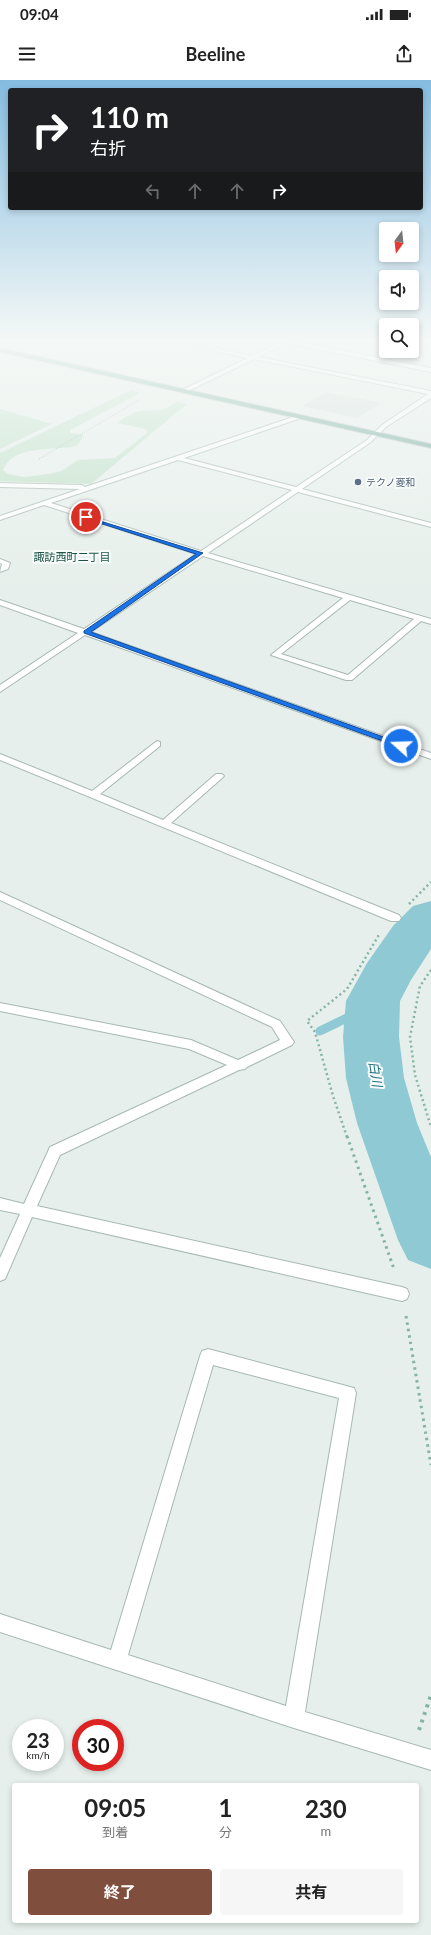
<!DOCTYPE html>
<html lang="ja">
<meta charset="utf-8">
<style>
body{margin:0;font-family:Lato,"Noto Sans JP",sans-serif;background:#f6f6f6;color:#222;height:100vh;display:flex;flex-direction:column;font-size:15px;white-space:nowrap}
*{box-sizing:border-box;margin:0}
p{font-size:13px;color:#767676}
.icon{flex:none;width:22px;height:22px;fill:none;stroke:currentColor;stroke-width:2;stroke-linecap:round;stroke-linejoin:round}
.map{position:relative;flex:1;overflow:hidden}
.drawer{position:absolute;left:12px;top:1703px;width:407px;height:140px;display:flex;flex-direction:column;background:#fff;border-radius:4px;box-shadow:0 2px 6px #0003}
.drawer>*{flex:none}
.banner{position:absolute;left:8px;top:8px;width:415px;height:122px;border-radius:4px;box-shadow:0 2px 6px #0003;background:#202124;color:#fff;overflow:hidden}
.needle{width:26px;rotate:195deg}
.buttons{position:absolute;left:379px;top:142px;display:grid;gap:8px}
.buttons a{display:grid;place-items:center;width:40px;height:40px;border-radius:4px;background:#fff;box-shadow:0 2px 6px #0003;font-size:20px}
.speed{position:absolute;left:12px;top:1639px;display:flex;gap:8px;font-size:20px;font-weight:700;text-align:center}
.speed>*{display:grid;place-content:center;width:52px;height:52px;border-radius:50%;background:#fff;box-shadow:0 2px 6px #0003;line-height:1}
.speed small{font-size:10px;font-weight:400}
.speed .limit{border:6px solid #d22;background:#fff;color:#111}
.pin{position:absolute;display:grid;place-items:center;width:34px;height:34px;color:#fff;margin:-17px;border:2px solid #fff;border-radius:50%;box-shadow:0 1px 4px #0007}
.me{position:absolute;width:44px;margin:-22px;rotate:290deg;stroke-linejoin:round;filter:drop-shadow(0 0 3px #0008)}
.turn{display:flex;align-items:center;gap:14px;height:84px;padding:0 16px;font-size:18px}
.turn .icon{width:52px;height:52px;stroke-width:2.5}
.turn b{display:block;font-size:28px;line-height:34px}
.lanes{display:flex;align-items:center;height:38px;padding:0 16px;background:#0003;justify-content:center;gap:20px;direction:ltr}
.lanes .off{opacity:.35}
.eta{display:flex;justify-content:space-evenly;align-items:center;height:68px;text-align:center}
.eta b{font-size:24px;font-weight:700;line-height:28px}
.cta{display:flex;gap:8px;margin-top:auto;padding:8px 16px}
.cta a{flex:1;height:46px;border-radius:4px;background:#804e3d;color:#fff;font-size:16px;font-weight:700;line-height:46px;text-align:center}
.cta a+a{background:#f6f6f6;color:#222}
.status{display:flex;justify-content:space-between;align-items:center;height:28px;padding:0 20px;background:#fff;direction:ltr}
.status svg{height:11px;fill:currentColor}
header{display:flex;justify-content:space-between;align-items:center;height:52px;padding:0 16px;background:#fff;font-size:18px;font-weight:700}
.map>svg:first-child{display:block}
.built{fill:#d4dfda}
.green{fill:#bfe0c8}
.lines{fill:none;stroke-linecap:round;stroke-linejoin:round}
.stream{stroke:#8ec9d4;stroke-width:9}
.river{fill:#8ec9d4;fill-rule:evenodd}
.street-casing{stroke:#a8b8b2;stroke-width:2}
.primary-casing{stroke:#c2cac8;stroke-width:2}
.path-far3{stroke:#86b3a5;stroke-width:1;stroke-dasharray:1 1.5;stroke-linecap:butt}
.path-far2{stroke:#86b3a5;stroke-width:2.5;stroke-dasharray:2 3;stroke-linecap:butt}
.path-far1{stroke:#86b3a5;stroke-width:3;stroke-dasharray:2.5 4;stroke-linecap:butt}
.path{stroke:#86b3a5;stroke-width:4;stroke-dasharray:3 5;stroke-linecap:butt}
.street{fill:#fff;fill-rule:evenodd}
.primary{fill:#6aa596;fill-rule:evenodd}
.route{fill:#1a73e8;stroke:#114b97}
.service-dot{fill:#5c6f8a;stroke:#f7fbf9;stroke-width:1.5}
.labels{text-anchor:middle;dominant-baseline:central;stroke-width:4;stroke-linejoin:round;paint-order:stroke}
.far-service-label{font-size:10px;fill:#4e5e75;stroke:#f7fbf9;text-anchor:start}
.far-neighbourhood-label{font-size:11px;fill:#1f5548;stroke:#f7fbf9}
.water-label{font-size:13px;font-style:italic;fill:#1c6f80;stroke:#f7fbf9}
</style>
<div class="status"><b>09:04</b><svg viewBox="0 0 49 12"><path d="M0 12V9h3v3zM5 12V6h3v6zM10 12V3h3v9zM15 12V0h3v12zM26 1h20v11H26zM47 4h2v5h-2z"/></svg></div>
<header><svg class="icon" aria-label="menu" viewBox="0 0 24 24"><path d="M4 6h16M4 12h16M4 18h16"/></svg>Beeline<svg class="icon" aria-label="share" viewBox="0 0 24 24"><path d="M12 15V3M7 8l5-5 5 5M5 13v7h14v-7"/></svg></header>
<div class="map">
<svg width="431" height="1855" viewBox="0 0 431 1855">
<rect width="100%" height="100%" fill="#e6efeb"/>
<!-- built -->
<path class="built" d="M327 312 381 323 357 338 302 326Z"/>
<!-- green -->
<path class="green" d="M131 310 140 313 70 350 71 353 84 355 77 366C54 371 13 364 3 390L8 394 24 397 49 394 61 391 78 380 115 378 147 353 146 349 117 343C124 338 131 333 140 331 158 329 159 334 176 322L187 324 91 404 0 401V373Z
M0 329 52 344 0 369Z"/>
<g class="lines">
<!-- stream -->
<path class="stream" d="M320 951 351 936 373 921"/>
<!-- river -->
<path class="river" d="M431 821V869L411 900 400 921 399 957 404 998 417 1043 431 1077V1189L408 1180 398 1160 357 1043 346 998 343 957 346 921 367 883 393 846 413 826Z"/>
<!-- street casing -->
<g class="street-casing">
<path id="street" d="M165 260H173L252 276 281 262 278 260H290L431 288V292L286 263 258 277 431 311V318L386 347 371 362 302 409 431 443V447L298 412 208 473 431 539V544L421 541 352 600H346L271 575 343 518 203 476 91 552 431 673V679L85 555 0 612V605L78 553 0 525V520L84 549 196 474 44 425 0 440V436L80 409 0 407V403L82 405 85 407 299 335 301 336V338L184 378 296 407 367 360 382 345 428 314 254 279 184 313 182 310 248 278ZM178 380 292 410 201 471 51 423ZM350 520 414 539 348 595 281 574Z
M420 260H431V263Z
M0 479 10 483 8 489 0 492 2 484 0 483Z
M157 661 160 662V666L100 714 163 740 216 694H222L224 696 222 698 171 743 399 835 401 838 399 841H391L0 680V674L92 711Z
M0 812 280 941 294 962 292 965 247 987 245 989 239 990 60 1075 37 1126 402 1207 407 1209 409 1214 407 1219 402 1221 32 1137 5 1199 0 1201V1178L20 1134 0 1130V1118L24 1124 50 1067 227 985 189 969 0 931V923L191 960 238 980 280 960 272 947 0 820Z
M208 1269 354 1308 356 1313 305 1632 431 1670V1690L294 1648 0 1552V1534L111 1570 200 1276 202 1271ZM213 1285 339 1318 286 1626 128 1575Z"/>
</g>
<!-- primary casing -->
<g class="primary-casing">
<path id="primary" d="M0 268 431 364V368L0 272Z"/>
</g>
<!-- path-far3 -->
<path class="path-far3" d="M39 379 139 320"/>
<!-- path-far2 -->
<path class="path-far2" d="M409 824 431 802
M431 890 420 906 410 957 415 995 431 1047
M347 1057 333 1016 315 952 307 941 347 909 380 853"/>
<!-- path-far1 -->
<path class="path-far1" d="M347 1056 394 1189
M406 1236 431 1385"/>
<!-- path -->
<path class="path" d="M419 1650 431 1615"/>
<!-- street -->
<use href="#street" class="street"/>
<!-- primary -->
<use href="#primary" class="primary"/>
</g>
<!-- sky -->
<linearGradient id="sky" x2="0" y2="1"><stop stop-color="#84bce0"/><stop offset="0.5" stop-color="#f4f8f6"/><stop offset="1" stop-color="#f4f8f6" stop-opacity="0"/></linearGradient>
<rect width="431" height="519" fill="url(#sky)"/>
<!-- route -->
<path class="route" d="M84 436 203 473 91 552 403 664V667H399L84 553V551L196 474 84 438Z"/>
<!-- markers -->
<circle class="service-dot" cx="358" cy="402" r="4"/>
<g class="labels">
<!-- far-service labels -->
<g class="far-service-label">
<text x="366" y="402">テクノ菱和</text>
</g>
<!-- far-neighbourhood labels -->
<g class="far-neighbourhood-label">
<text x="72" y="476">諏訪西町二丁目</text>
</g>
<!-- water labels -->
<g class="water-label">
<text transform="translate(376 994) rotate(81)">白川</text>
</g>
</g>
</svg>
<div class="buttons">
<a><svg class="needle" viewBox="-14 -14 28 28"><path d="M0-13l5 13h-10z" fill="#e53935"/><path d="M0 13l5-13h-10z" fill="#767676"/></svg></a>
<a><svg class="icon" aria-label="sound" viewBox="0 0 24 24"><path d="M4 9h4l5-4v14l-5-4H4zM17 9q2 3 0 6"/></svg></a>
<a><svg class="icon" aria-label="search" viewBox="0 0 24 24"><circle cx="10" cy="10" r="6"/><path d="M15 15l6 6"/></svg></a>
</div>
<div class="speed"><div>23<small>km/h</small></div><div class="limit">30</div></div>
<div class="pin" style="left:86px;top:437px;background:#d93025"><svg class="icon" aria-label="arrive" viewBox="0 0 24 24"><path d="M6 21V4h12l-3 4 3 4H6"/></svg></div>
<svg class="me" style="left:401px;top:666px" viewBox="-20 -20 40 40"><circle r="17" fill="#1a73e8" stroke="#fff" stroke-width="3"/><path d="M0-11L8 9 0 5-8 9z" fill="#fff"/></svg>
<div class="banner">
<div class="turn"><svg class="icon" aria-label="right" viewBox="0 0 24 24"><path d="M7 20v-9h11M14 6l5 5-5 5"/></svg><div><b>110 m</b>右折</div></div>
<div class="lanes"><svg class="icon off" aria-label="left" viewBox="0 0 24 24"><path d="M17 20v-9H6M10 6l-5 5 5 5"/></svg><svg class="icon off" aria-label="ahead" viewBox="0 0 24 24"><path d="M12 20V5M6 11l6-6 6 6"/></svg><svg class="icon off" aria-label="ahead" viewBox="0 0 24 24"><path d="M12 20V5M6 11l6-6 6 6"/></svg><svg class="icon" aria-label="right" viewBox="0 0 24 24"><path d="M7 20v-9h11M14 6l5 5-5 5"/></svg></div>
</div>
<section class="drawer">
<div class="eta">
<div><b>09:05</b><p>到着</p></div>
<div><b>1</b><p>分</p></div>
<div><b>230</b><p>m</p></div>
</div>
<div class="cta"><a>終了</a><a>共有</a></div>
</section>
</div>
